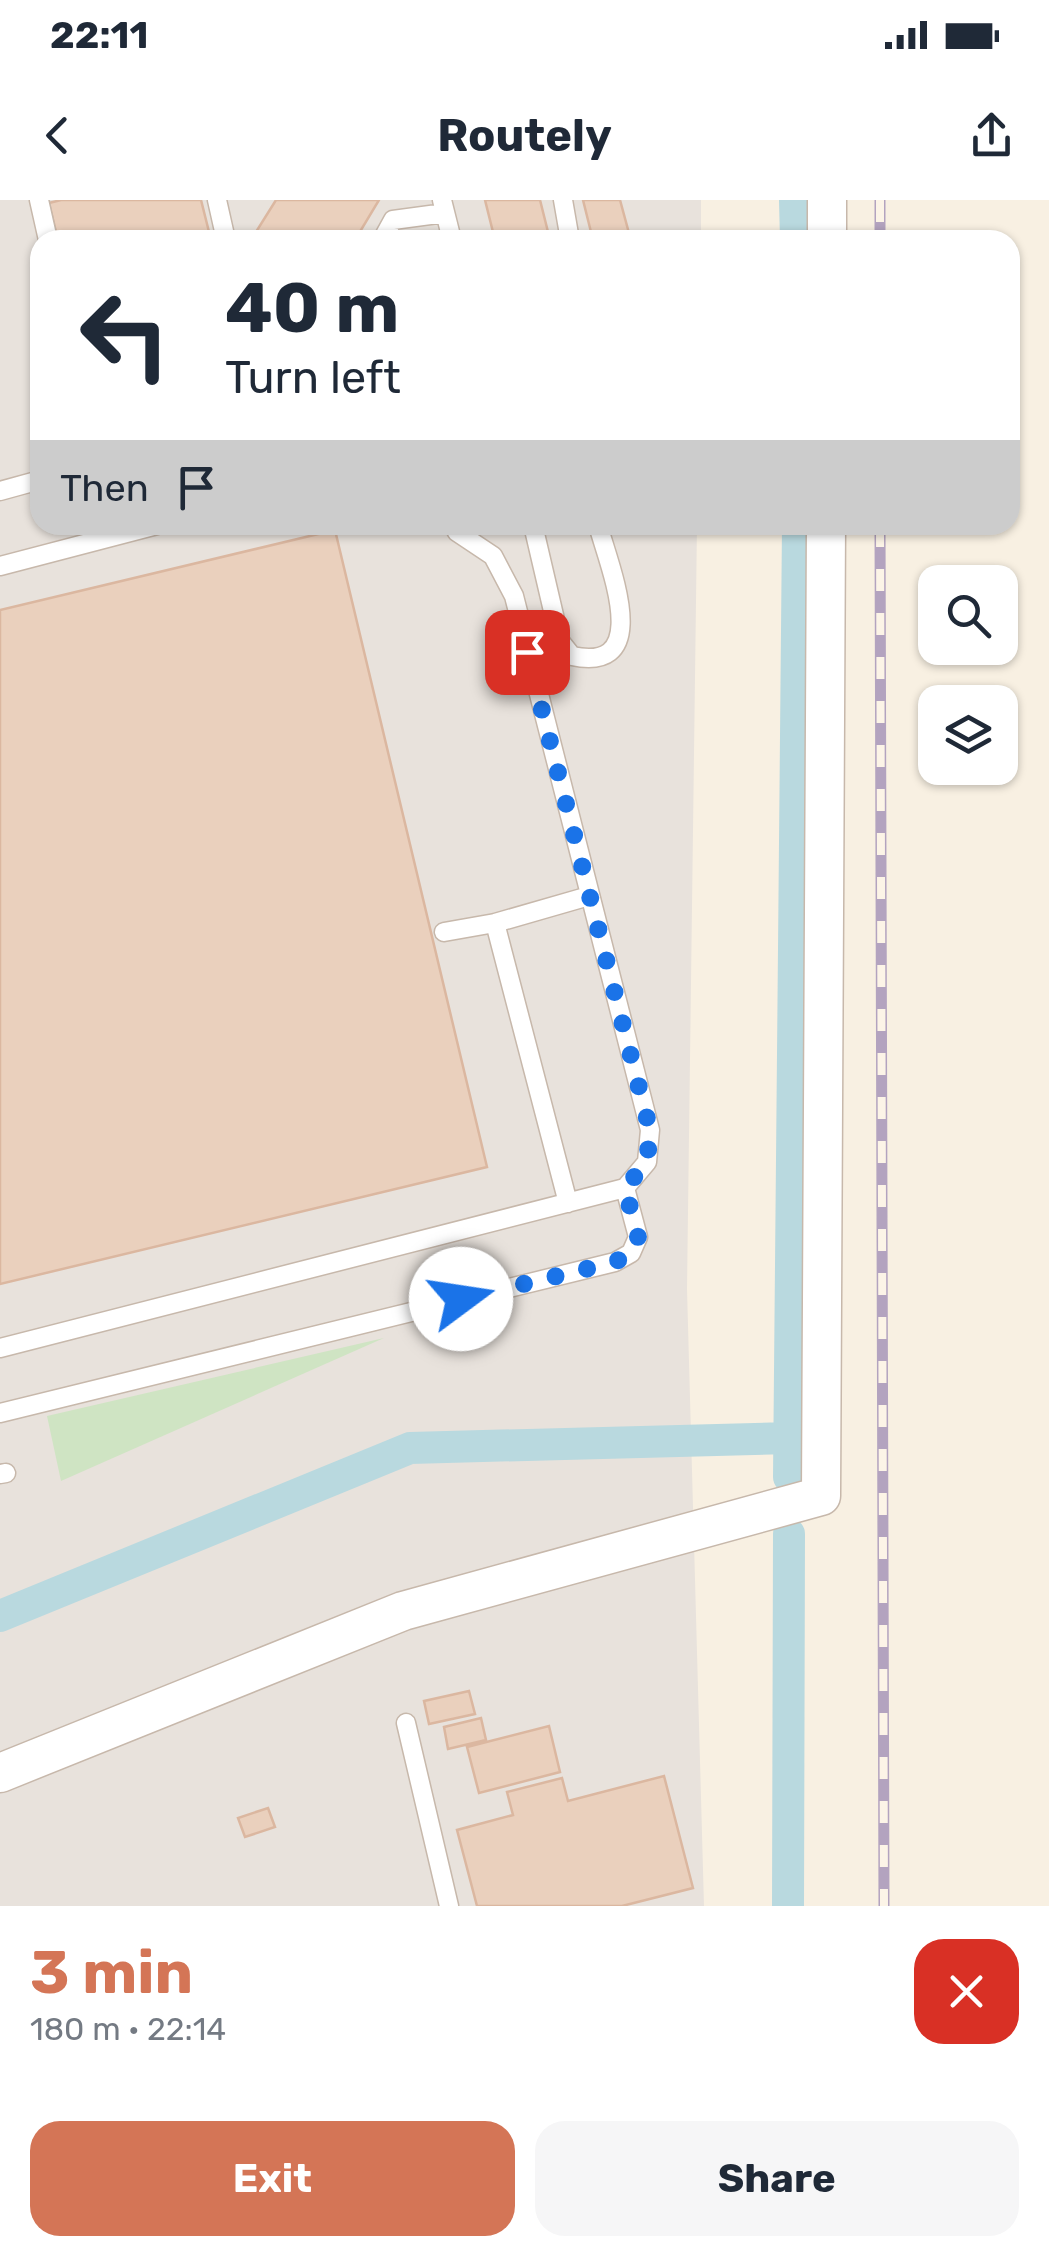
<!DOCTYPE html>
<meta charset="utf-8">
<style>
body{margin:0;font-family:Rubik,sans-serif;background:#f6f6f7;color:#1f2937;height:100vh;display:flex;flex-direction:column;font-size:38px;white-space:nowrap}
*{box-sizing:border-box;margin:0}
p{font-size:32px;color:#747a83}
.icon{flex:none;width:55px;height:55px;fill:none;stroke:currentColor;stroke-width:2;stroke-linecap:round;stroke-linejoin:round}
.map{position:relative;height:1706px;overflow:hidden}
.drawer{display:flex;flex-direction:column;background:#fff;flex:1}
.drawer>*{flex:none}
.banner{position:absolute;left:30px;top:30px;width:990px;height:305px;border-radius:30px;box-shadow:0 2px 8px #0004;background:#fff;color:#1f2937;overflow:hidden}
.fabs{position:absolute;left:918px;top:365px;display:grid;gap:20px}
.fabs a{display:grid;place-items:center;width:100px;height:100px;border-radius:20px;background:#fff;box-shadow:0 2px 8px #0004;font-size:50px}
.pin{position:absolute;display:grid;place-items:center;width:85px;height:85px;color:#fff;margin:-42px;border-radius:20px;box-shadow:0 5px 15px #0006}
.me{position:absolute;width:110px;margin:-55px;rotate:76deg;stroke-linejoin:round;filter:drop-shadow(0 0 8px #0008)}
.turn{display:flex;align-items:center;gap:35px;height:210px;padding:0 30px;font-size:45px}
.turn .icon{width:130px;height:130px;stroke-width:2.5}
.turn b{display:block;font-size:70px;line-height:85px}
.then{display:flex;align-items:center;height:95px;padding:0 30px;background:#0003;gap:20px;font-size:38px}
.round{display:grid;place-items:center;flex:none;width:105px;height:105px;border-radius:30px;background:#f6f6f7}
.overview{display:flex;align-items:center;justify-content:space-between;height:170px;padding:0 30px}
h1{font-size:60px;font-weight:700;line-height:75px;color:#d47556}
.action{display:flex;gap:20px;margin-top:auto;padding:20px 30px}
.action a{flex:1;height:115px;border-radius:30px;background:#d47556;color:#fff;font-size:40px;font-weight:700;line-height:115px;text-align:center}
.action a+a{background:#f6f6f7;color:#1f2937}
.status{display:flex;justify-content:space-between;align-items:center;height:70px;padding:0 50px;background:#fff;direction:ltr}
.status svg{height:28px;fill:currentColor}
header{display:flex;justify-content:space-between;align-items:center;height:130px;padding:0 30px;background:#fff;font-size:45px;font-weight:700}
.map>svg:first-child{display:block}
.industrial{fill:#e8e2dc}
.green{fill:#cfe4c3}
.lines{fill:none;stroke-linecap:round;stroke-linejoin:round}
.canal{stroke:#b9d9df;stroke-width:32}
.building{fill:#ead0bd;stroke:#dbb7a0;stroke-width:2.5}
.lane-casing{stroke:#c7b8ab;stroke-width:21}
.street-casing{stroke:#c7b8ab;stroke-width:41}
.lane{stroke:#fff;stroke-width:18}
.street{stroke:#fff;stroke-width:38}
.rail-casing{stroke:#b3a3bf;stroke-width:11}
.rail{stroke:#fcf4e7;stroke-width:8;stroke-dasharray:22;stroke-linecap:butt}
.route{stroke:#1a73e8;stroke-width:18;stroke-dasharray:0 32.4}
</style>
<div class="status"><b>22:11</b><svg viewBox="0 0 49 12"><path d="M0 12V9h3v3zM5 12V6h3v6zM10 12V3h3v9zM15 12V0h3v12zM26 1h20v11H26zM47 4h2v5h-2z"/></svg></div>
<header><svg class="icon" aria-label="back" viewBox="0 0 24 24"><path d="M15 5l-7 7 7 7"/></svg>Routely<svg class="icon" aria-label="share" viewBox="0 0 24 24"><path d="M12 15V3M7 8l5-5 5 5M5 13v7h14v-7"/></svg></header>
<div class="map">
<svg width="1049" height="1706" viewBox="0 0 1049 1706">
<rect width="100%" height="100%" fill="#f8f0e2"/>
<!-- industrial -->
<path class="industrial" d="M0 0H701V40H40V325H697L687 1089 704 1706H0Z"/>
<!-- green -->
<path class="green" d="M384 1138 61 1281 47 1216Z"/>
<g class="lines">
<!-- canal -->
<path class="canal" d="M795 0 796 40
M789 1277 798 325
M0 1416 410 1248 789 1238
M788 1706 789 1334"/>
</g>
<!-- building -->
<path class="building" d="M61 0H201L211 40H58L49 3Z
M276 0H379L355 40H251Z
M485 0H540L550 40H495Z
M583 0H620L630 37 593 40Z
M335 330 487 967 0 1084V410Z
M469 1491 475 1514 429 1524 424 1501Z
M481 1518 486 1540 448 1549 444 1527Z
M549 1526 560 1572 479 1593 467 1547Z
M664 1576 693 1688 622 1706H477L457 1630 513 1615 507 1592 562 1578 568 1601Z
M268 1608 275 1627 245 1637 238 1618Z"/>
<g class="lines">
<!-- lane casing -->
<g class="lane-casing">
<path id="lane" d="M39 0 48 40
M217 0 226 40
M442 0 452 40
M563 0 570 40
M382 40 393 20 445 13
M0 291 40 280
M533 325 560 441 572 456C655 474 609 366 598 325
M0 366 157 325
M495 723 568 1003
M444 732 495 723 589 696
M0 1148 625 988 647 962 650 930 514 396 493 356 457 332 453 325
M0 1213 615 1062 631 1053 638 1037 625 988
M0 1274 6 1273
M406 1523 449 1706"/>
</g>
<!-- street casing -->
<g class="street-casing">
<path id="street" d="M827 40V0
M0 1573 403 1411 821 1296 826 325"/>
</g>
<!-- lane -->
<use href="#lane" class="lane"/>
<!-- street -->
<use href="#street" class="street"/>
<!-- rail casing -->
<g class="rail-casing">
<path id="rail" d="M880 0V40
M880 325 884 1706"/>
</g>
<!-- rail -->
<use href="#rail" class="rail"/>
</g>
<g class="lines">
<!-- route -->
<path class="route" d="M461 1099 615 1062 631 1053 638 1037 625 988 647 962 650 930 527 452"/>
</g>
</svg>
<div class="fabs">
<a><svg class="icon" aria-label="search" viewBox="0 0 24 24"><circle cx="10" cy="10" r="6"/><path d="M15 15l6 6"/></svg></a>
<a><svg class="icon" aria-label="layers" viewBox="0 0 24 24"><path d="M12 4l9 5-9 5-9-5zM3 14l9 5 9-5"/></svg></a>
</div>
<div class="pin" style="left:527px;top:452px;background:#d93025"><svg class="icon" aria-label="arrive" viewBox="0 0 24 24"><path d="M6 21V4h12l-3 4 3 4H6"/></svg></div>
<svg class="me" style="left:461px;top:1099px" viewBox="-20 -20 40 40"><circle r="19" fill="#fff"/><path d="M0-13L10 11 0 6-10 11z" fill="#1a73e8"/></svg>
<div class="banner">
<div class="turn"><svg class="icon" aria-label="left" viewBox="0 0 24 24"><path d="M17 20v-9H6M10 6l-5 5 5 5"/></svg><div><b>40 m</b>Turn left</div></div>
<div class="then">Then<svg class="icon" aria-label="arrive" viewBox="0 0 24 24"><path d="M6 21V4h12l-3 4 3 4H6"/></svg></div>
</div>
</div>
<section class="drawer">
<div class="overview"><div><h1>3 min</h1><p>180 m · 22:14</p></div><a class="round" style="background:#d93025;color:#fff"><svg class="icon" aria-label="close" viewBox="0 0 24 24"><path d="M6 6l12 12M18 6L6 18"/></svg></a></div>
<div class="action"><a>Exit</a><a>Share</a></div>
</section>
